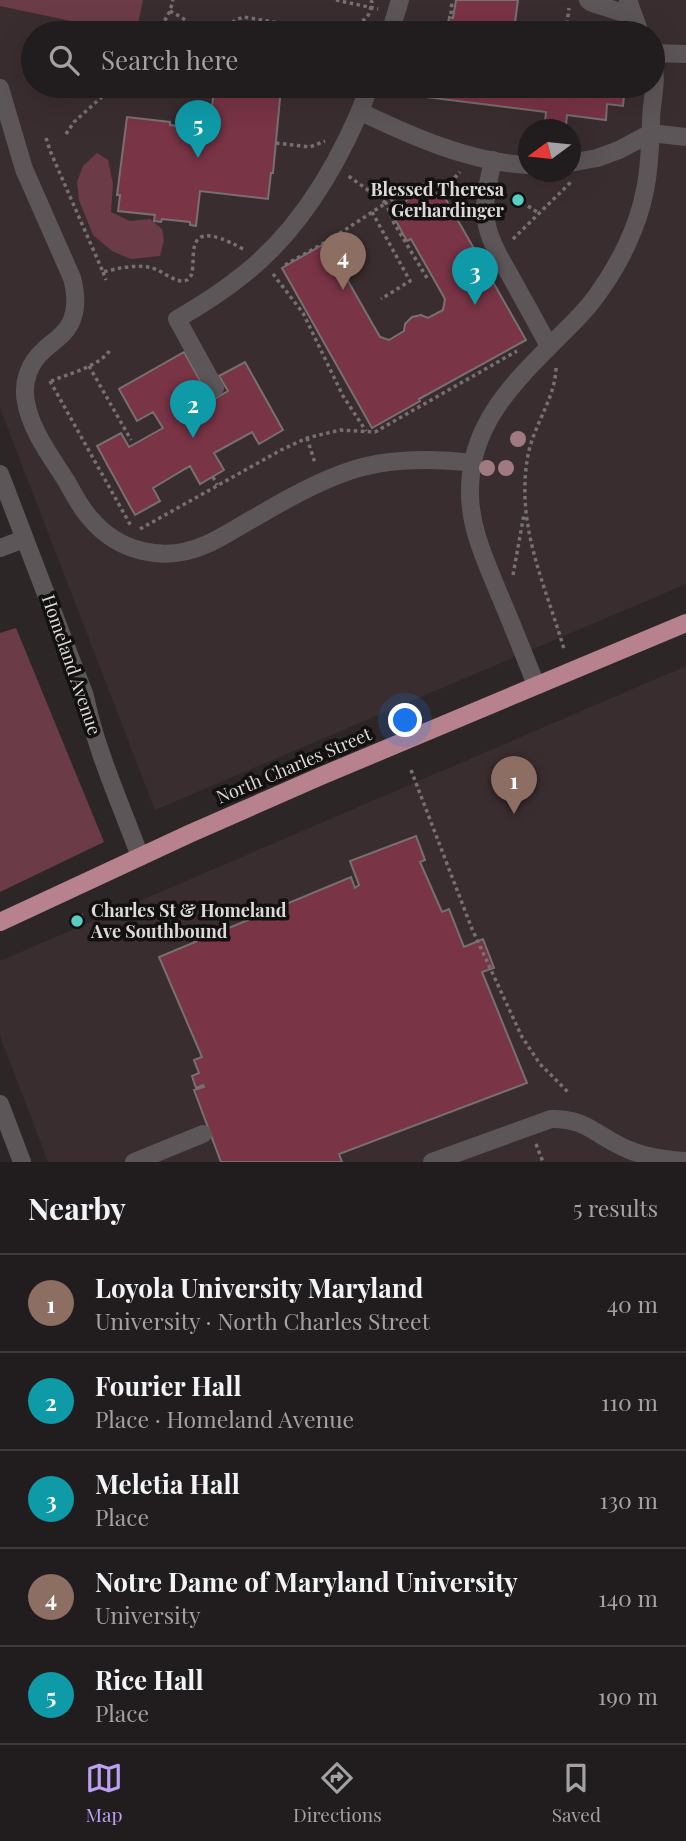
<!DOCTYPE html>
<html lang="en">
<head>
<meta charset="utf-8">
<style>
	body { margin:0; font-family:"Playfair Display",serif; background:#2d292a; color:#f1f3f6 }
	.compass { position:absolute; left:518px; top:119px; width:63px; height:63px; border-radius:50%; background:#211c1d; box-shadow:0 7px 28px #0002; rotate:255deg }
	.you { position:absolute; left:406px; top:721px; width:24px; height:24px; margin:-18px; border:5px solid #fff; border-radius:50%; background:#1a73e8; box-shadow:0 0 0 10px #1a73e833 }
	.badge { display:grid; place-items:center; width:46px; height:46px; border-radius:50%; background:#bca0f2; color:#fff; font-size:23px; font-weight:700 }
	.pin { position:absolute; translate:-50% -58px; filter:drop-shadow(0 2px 4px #0008) }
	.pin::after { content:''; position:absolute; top:37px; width:24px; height:21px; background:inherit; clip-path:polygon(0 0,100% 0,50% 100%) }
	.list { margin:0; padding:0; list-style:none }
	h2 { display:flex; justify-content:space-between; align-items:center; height:91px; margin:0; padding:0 28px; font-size:30px }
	h2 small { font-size:23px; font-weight:400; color:#a2a1a4 }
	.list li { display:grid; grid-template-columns:46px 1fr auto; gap:21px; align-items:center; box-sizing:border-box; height:98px; padding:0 28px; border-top:2px solid #3e3a3b }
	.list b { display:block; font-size:26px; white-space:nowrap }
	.list p { margin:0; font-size:23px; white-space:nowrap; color:#a2a1a4 }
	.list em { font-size:23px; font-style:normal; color:#a2a1a4 }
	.icon { flex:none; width:38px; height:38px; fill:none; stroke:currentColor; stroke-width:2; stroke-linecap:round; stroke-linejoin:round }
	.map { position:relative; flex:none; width:686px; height:1162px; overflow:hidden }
	.search { position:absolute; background:#211c1d; box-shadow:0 7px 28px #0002; left:21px; right:21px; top:21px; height:77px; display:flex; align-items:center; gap:18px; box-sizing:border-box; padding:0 24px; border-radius:38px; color:#a2a1a4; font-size:26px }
	.sheet { height:581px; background:#211c1d }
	nav { display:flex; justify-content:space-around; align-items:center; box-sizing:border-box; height:98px; border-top:2px solid #3e3a3b; background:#211c1d; font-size:19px; color:#a2a1a4 }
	nav a { display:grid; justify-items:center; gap:4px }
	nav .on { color:#bca0f2 }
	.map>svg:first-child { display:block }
</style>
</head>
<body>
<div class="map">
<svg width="686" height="1162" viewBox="0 0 686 1162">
	<rect width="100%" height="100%" fill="#2c2627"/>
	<path fill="#3a2d2f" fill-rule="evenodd" d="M0,0H686V584L155,810L0,408ZM33,33H653V86H33ZM528,130H570V172H528Z
		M686,666V1162H48L0,1036V961Z"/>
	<path fill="#6b3c47" d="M0,0H143L136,33H128L0,6Z
		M97,153L108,160L113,184L111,212L130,221L150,219L162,229L164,240L160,256L131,259L112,251L93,235L79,200L77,182L83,166Z
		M16,628L104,842L0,892V633Z"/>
	<path fill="#793446" stroke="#777071" stroke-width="2" d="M456,0H518L514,30H511L510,33H464L447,31L449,17L453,18Z
		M238,22L302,29V31L319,33H237Z
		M426,29H435L464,33H425Z
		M215,86H263L281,88L273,173H271L268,199L200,191L196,226L190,225V222L162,219L161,222L154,221L155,215L118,211L120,195H117L127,117L170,122V125L208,129L210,106H212Z
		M418,86H625L623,106L607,104L606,120L567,115L566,125L545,122L546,112L417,96Z
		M428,191L444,196L526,340L419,399L420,401L372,428L282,268L329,241L343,266L340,267L380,337L389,340L404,331L405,324L412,317L421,315L428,318L443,310L445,299L411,239L407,241L396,221L399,210L407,200L417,193Z
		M184,352L202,384L187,392L197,409L228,391L219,376L245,362L283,430L259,444L252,432L214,453L224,470L200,484L190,466L153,488L160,501L135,515L97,446L121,433L129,447L163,428L153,412L137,421L119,389Z
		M416,836L425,860L420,862L442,912L449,909L464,947L483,939L494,968L482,972L527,1083L339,1154L342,1162H221L194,1090L204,1087L203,1085L196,1088L192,1076L199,1073L194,1060L202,1057L159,957L351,877L355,888L359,885L350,861Z
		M82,915L84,922L73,926L70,920Z"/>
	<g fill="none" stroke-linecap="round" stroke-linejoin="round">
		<path stroke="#767071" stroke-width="3.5" stroke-dasharray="3.5 3.5" stroke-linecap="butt" d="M336,0L378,9
			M170,11L181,17L203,33
			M451,14L452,0
			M519,27L566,31
			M228,28L235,20L244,17C269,21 349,38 367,17C370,13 371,7 372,2L370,0
			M566,31L569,8
			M158,33L170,11L173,0
			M66,134L74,122L114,86
			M46,138L51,153L103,272C118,268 137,264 152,268C162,270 177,285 187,280C204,272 171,209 243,249
			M276,143L310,147L325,141
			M445,188L460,172
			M528,206L540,214
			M372,212L410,281L381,299
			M513,239L572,181
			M285,265L331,239L386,203L347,175
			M103,272L106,280
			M273,274L303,313L343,396L366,431
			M427,278L394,223L386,203C402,194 426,177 444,188C454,194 453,200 467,205
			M89,366L131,440
			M556,368C555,399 534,424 528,455C515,525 545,584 564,649
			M50,381L131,526
			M51,381C68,374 100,366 110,350
			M307,438L315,463
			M213,477L217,485
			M140,529L281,450L307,438L340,430L375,432L517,351
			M513,575L524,514
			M411,770L472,929L522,1037L540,1064L569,1093
			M536,1144L543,1162"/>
		<path stroke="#5d5658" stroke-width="18" d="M588,0L592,3L633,16
			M628,0L640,33
			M390,33L400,0
			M653,53L686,54
			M0,88L24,169L72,278C76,293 78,309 70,324C64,336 53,341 44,350C29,363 22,383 26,402C31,431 52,458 67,482C74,495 80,507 90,518C118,552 164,563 205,545C222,538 239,526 256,517C283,501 311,485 341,474C382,458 429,458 472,463
			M361,112C411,136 472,163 528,165
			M493,160C489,180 483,200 486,220C489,241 502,261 512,279C525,302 537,324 549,346
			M570,163L597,158L619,150L651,133L686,137
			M195,399L215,388L177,319C202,305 226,289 248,271C305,224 344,154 370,86
			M0,474L85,696C96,751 121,804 140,857
			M0,548L24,539
			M536,685C525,657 514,629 502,601C488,566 469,529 470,490C470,428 509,387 550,346C566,329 584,314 597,295C619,265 638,227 645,190C650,167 650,144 651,121C651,101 658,83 653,63
			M0,1104L22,1162
			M134,1162L203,1134
			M432,1162L551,1119C587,1118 597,1137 627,1149C645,1157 666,1160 686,1161"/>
		<path stroke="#b7828e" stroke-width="18" d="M0,922L189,834L321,776L686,623"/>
	</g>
	<g fill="#a07a81">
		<circle cx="518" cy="439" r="8"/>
		<circle cx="487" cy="468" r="8"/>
		<circle cx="506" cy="468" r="8"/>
	</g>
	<g fill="#57cec1" stroke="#131010" stroke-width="2.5">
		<circle cx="518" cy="200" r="7"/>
		<circle cx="77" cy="921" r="7"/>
	</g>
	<g text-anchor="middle" stroke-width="7" stroke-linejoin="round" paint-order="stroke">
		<g font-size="18" font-weight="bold" fill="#ddd9da" stroke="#131010" text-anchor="end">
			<text x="504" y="196">Blessed Theresa<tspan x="504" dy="21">Gerhardinger</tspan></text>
			<text x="91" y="917" text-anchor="start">Charles St &amp; Homeland<tspan x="91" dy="21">Ave Southbound</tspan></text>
		</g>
		<g font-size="18" fill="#ddd9da" stroke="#131010">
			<text transform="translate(71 665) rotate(71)" y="6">Homeland Avenue</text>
			<text transform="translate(294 766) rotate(-23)" y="6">North Charles Street</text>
		</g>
	</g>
</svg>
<svg class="compass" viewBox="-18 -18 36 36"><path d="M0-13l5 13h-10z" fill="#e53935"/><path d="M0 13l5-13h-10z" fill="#a2a1a4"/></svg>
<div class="you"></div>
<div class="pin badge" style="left:514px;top:814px;background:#8d6e63">1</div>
<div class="pin badge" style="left:193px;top:438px;background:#0f9aa8">2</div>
<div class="pin badge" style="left:475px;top:305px;background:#0f9aa8">3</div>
<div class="pin badge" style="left:343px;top:290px;background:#8d6e63">4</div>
<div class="pin badge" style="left:198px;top:158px;background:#0f9aa8">5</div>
<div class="search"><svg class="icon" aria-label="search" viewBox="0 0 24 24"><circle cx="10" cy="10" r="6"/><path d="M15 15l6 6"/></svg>Search here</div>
</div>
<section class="sheet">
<h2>Nearby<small>5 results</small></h2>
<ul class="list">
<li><span class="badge" style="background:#8d6e63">1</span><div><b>Loyola University Maryland</b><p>University · North Charles Street</p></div><em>40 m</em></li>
<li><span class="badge" style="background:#0f9aa8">2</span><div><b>Fourier Hall</b><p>Place · Homeland Avenue</p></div><em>110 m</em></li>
<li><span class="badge" style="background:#0f9aa8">3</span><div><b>Meletia Hall</b><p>Place</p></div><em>130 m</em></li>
<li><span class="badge" style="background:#8d6e63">4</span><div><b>Notre Dame of Maryland University</b><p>University</p></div><em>140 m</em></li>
<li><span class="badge" style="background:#0f9aa8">5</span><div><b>Rice Hall</b><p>Place</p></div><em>190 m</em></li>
</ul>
</section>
<nav>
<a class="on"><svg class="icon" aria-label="map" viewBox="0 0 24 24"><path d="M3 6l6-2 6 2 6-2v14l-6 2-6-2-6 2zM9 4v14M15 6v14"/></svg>Map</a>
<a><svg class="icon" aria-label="directions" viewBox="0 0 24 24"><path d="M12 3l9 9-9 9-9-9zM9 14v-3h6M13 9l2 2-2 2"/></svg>Directions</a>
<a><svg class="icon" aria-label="saved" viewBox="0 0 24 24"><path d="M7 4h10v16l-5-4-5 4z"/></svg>Saved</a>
</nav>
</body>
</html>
